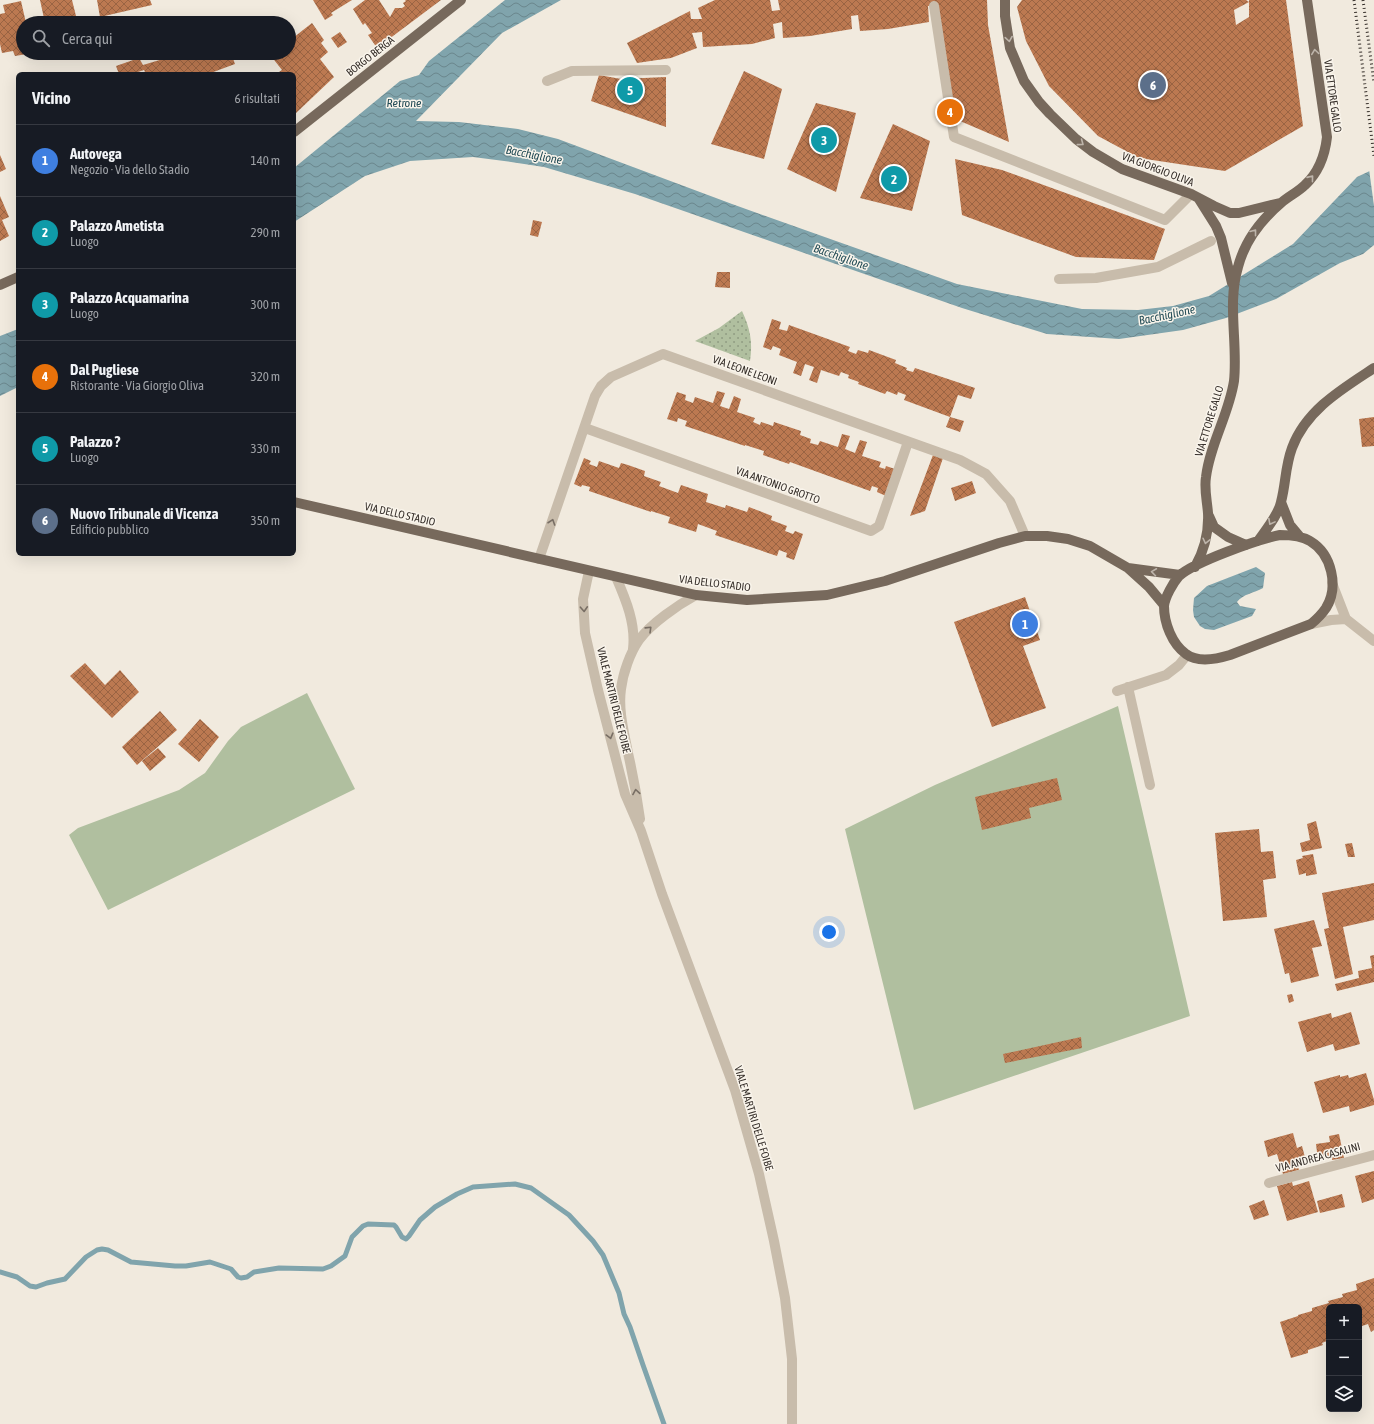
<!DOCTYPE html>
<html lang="it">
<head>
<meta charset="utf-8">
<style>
	body { margin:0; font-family:"Asap Condensed",sans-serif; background:#20242c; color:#f1f3f6 }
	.controls { position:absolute; right:12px; bottom:12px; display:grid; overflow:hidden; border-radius:6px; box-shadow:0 4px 16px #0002 }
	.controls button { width:36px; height:36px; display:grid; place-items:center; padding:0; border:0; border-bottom:1px solid #363941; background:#171b24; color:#f1f3f6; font:20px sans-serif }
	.you { position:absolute; left:829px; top:932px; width:14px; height:14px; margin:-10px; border:3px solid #fff; border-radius:50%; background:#1a73e8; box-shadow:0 0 0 6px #1a73e833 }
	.badge { display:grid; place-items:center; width:26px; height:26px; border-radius:50%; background:#0f766e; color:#fff; font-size:13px; font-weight:700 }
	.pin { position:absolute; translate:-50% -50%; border:2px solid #fff; box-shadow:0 1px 4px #0006 }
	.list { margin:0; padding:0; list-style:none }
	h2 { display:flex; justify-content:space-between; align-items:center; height:52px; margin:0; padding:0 16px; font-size:17px }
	h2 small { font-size:13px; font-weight:400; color:#9ea1a6 }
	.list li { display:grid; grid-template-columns:26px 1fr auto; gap:12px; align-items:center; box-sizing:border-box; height:72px; padding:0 16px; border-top:1px solid #363941 }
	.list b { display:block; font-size:15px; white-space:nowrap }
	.list p { margin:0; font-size:13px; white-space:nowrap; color:#9ea1a6 }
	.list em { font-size:13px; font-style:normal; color:#9ea1a6 }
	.icon { flex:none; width:22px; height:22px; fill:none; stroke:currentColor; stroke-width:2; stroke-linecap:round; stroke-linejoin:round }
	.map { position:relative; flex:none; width:1374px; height:1424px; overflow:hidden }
	.search { position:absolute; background:#171b24; box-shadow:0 4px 16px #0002; left:16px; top:16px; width:280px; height:44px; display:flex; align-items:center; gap:10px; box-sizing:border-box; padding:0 14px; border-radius:22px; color:#9ea1a6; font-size:15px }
	.panel { position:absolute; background:#171b24; box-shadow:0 4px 16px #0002; left:16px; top:72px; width:280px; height:484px; border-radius:6px }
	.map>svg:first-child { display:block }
</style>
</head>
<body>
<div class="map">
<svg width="1374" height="1424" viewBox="0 0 1374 1424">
	<defs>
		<pattern id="park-dots" width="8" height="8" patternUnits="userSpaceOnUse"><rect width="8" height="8" fill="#b0bf9f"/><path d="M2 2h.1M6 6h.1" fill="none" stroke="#909c82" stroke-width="1.8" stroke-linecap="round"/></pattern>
		<pattern id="water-waves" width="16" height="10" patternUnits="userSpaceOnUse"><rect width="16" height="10" fill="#80a4ac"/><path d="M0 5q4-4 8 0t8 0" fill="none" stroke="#6a868c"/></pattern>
		<pattern id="building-cross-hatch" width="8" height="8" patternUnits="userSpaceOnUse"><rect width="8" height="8" fill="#bc7951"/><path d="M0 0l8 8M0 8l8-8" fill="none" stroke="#9a6443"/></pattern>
	</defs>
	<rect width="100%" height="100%" fill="#f1eade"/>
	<path fill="#b0bf9f" d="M307,693L355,789L108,910L69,835L78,828L179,790L205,773L228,741L241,727Z
		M1118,706L1190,1016L914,1110L845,829L935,785Z"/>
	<path fill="url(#park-dots)" d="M742,311C750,328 753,342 750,361L695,341L719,328Z"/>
	<path fill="url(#water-waves)" d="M505,0H561L502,33L416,121L459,122L518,129L558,139L732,204L957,284L1082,309L1138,310L1173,306L1209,296L1293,244L1357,177L1374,169V245L1363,254L1340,263L1276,299L1226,318L1183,330L1119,339L1047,334L962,308L635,194L544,167L511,162L473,157L410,161L365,176L294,222V168L400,81L419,75L429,61Z
		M18,329V387L0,396V336Z
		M1256,567L1265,573L1263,588C1254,593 1243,594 1237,602L1240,606L1256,609L1252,616L1214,630L1205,629L1200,626L1194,617L1193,610L1194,598L1207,586Z"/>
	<path fill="#f1eade" d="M1374,167V206L1369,169Z"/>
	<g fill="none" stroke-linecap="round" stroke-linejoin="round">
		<path stroke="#80a4ac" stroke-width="5" d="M0,1272L17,1277L30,1286L36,1287L47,1283L65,1279L86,1257L97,1250L102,1249L108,1250L131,1262L175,1266H186L210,1262L231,1269L238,1277L241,1278L247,1277L254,1272L279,1268L323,1269L331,1266L345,1256L352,1237L363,1226L368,1224L394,1225L396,1227L402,1237L406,1239L409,1236L420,1220L435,1207L457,1194L473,1187L515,1184L531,1188L569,1215L593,1241L603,1255L619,1293L624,1314L630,1327L643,1365L664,1424"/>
	</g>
	<path fill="url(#building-cross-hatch)" d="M40,0H72L76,16L73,17L74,23H45Z
		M97,0H150L152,5L100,17Z
		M313,0H352L331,13L333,15L325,20Z
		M365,0H379L390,17L395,8H402L405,6L403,3L406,1L405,0H441L377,48L368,35L372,33L365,23L363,25L353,9Z
		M715,0H770L772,11L780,10L778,0H987L988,25L1009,142L953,118L938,5L928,6L929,22L888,29L860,31L858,15L851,16L852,29L810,36L783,38L782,22L773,24L775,38L752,44L703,47L702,32L692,33L697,48L671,58L637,63L627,43L690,11L691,19H702L698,8Z
		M1022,0H1246L1249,2L1234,10L1236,25L1249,17V0H1286L1303,126L1225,171L1139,158L1098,136L1049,86L1026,41L1017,7Z
		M21,1L26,23H23V53L27,54L15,56L13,51L2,53L0,44V14L5,13L3,5Z
		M312,23L324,40L321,43L328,52L320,59L334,77L295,114L294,74H281L279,72L282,70L271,56L274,54L273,53H289V41Z
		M340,32L347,42L338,48L331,38Z
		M170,53H231L235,64L208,74H146L144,70L132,74H119L116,66L139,58L143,65L163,59L161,56Z
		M744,71L782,89L764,159L711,144Z
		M599,75L621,79L666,77V127L591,101Z
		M816,103L856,113L836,192L787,169Z
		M893,124L930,141L912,211L860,198Z
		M0,155L6,169L0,172Z
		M955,159L1002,170L1165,229L1154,260L1076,257L962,215Z
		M0,196L9,217L2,220L9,236L0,241Z
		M533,220L542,222L538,237L530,235Z
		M717,272H730V288L715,287Z
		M772,319L781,322L779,329L787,331L789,325L850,347L848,351L856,354L858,350L868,353L869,350L896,360L895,363L907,368L906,370L913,372L915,368L975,388L971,399L958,395L950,417L904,400L906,395L898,392L897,395L887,391L885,394L858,384L859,382L848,378L849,375L841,372L839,376L821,370L817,383L809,380L814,367L805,364L801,376L793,373L797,362L779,355L781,349L773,346L771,350L763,347Z
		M717,391L725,393L720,406L729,409L734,396L741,399L737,412L755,418L753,422L760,425L761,422L773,426L774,422L801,431L800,435L811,439L810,443L818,445L820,441L838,447L842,434L850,436L845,449L855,453L860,440L867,442L862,456L881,462L879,467L885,469L886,466L895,469L886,496L877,492L878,488L872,486L870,491L790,462L789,464L763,455L764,451L745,445V446L685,426L687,421L678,418L677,422L667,419L677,392L686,395L685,400L693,403L695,397L713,403Z
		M950,417L964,421L960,432L946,427Z
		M1374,417V446L1362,447L1359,419Z
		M933,455L943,458L925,511L910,516Z
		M584,458L591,461L589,464L597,467L599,461L619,468L621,463L628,465L645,471L644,476L661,482L659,486L678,493L681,485L708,494L706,502L725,508L726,505L747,512L749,507L772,516L771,520L787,526L785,531L793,534L795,531L803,534L794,560L786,557L787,553L779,550L777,556L715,535L717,531L698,524L696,532L668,523L670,517L651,511V512L589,491L590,487L582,485L581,487L574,484Z
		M972,481L976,493L955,501L951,488Z
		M1025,597L1040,640L1023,646L1046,708L992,727L954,622Z
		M85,663L105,685L120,670L139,692L112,718L70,676Z
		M160,711L177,730L137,765L122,747Z
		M200,719L219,737L199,762L178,744Z
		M158,748L166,757L150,771L142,761Z
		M1057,778L1062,800L1029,808L1031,818L982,830L975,797Z
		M1316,821L1322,848L1302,852L1300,843L1310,840L1307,824Z
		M1259,829L1261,852L1273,851L1276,878L1263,880L1267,917L1223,921L1215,833Z
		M1352,843L1355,857H1348L1345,844Z
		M1313,854L1317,874L1306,876V873L1299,875L1296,860L1303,858L1302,856Z
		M1374,883V920L1343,927L1353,974L1335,979L1324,929L1329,928L1322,893Z
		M1314,920L1322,946L1312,948L1319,976L1291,983L1289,973L1285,974L1274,929Z
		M1374,955V982L1337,991L1335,984L1359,978L1358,971L1372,968L1370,956Z
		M1292,994L1294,1001L1289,1003L1287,995Z
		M1351,1012L1360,1044L1335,1051L1333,1044L1307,1052L1298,1022L1331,1013L1332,1018Z
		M1081,1037L1082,1048L1005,1063L1003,1054Z
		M1366,1073L1374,1100V1105L1350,1112L1349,1106L1323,1113L1314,1082L1340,1075V1077L1348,1075L1349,1078Z
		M1293,1133L1297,1148L1302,1146L1307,1165L1298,1167L1299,1170L1283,1174L1277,1154L1268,1157L1264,1141Z
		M1339,1134L1344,1158L1332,1160V1158L1318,1160L1316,1144L1330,1142L1329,1136Z
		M1374,1171V1199L1362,1203L1355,1176Z
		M1309,1181L1318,1212L1287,1221L1277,1186L1292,1182L1293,1186Z
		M1342,1194L1345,1207L1320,1213L1317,1201Z
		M1264,1200L1269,1215L1254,1220L1249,1206Z
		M1374,1278V1330L1371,1332L1368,1324L1359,1327V1307H1329V1340L1322,1343L1323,1345L1308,1350V1353L1291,1358L1280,1322L1298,1316V1315L1312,1311V1308L1329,1303L1328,1301L1343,1297L1342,1294L1357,1290L1356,1284Z"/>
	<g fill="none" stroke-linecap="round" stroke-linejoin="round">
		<path stroke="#c8bcab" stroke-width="10" d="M934,6L954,137L1165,220L1191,194
			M547,81L572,71L666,70
			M1059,279L1096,278L1158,267L1211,241
			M585,428L871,531L879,526L908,442
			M539,559L595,396L601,386L611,377L663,354L960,460L986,474L1010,501L1025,536
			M589,571L583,599L585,633L598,690L625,794L641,831L662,894L735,1090L759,1174L774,1241L785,1298L792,1359V1424
			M616,577C626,600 636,624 633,649
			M1332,583L1346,619L1374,641
			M1311,624L1331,620L1346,619
			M1128,687L1150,785
			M1117,691L1166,675L1179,665L1187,655
			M640,819C637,797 633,775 628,753C624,732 618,710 621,689C623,673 630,653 639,640C651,623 678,605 696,595
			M1269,1183L1374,1155"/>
		<path stroke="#77695c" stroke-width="10" d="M1005,0V16L1010,48L1024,81L1039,102L1050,114L1076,139L1093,152L1122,169L1191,194L1214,206L1230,213H1239L1280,203
			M294,132L461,0
			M1199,199L1216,226L1221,238L1232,283
			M0,285L18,277
			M294,502L696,595L747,600L827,595L885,581L999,543L1025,536H1047L1068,539L1090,546L1128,568L1149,587L1164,605
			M1281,502L1290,525L1300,537
			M1209,516L1214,527L1228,537L1246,545
			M1280,535C1290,535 1302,536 1310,541C1332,554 1339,587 1326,608C1322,614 1317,619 1311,624L1230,655C1217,659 1198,663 1186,654C1172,644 1164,623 1164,606C1165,597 1173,583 1179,576C1194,562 1259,539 1280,535Z
			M1258,541C1265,531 1279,514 1281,502C1286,483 1285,467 1292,448C1306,410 1342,389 1374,368
			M1195,567C1205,549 1209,533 1208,513C1207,500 1204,489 1206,477C1210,444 1229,414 1234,381C1238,343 1227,304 1238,267C1245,240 1261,220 1281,203C1289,196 1298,192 1305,185C1319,172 1325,155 1327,137L1307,0
			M1128,568L1180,575"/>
		<path stroke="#362f2a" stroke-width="3" stroke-dasharray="1 3" stroke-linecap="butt" d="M1354,0L1374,156
			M1363,0L1374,83"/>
	</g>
	<defs><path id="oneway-chevron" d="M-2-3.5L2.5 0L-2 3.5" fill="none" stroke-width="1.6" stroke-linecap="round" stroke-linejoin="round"/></defs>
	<g stroke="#beb5ab">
		<use href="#oneway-chevron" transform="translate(1009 39) rotate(81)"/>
		<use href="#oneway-chevron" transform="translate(1315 52) rotate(-98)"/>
		<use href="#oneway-chevron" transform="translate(1081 143) rotate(37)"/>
		<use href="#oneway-chevron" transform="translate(1311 178) rotate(-51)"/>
		<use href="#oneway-chevron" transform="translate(1254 232) rotate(-52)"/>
		<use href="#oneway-chevron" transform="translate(1271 522) rotate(118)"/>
		<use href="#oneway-chevron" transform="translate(1206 541) rotate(103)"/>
		<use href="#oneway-chevron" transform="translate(1154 572) rotate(-172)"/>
	</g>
	<g stroke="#786e64">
		<use href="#oneway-chevron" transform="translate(552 522) rotate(-71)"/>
		<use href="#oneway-chevron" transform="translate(584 609) rotate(87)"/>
		<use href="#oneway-chevron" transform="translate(649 629) rotate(-44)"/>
		<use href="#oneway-chevron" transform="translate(610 736) rotate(75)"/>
		<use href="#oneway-chevron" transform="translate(636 792) rotate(-99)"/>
	</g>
	<g text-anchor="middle" stroke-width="3" stroke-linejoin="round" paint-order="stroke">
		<g font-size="11" fill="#362f2a" stroke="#f9f4eb">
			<text transform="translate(370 56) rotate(-38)" y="4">BORGO BERGA</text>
			<text transform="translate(1333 96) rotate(82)" y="4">VIA ETTORE GALLO</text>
			<text transform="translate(1158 169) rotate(21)" y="4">VIA GIORGIO OLIVA</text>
			<text transform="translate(745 370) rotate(20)" y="4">VIA LEONE LEONI</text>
			<text transform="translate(1209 421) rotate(-73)" y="4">VIA ETTORE GALLO</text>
			<text transform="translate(778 485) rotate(20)" y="4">VIA ANTONIO GROTTO</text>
			<text transform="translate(400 514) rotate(13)" y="4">VIA DELLO STADIO</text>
			<text transform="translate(715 583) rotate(7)" y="4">VIA DELLO STADIO</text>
			<text transform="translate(614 700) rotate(76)" y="4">VIALE MARTIRI DELLE FOIBE</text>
			<text transform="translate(754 1118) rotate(73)" y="4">VIALE MARTIRI DELLE FOIBE</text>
			<text transform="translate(1318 1157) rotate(-15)" y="4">VIA ANDREA CASALINI</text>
		</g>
		<g font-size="12" font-style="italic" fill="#224b55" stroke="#f9f4eb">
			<text x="404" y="107">Retrone</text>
			<text transform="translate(534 155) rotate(11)" y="4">Bacchiglione</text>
			<text transform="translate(841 257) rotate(19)" y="4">Bacchiglione</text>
			<text transform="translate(1167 315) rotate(-12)" y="4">Bacchiglione</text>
		</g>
	</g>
</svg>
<div class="controls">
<button>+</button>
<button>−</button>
<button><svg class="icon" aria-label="layers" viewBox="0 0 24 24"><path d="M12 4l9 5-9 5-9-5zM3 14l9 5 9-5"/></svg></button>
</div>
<div class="you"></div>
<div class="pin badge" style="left:1025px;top:624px;background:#3f7fe0">1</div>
<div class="pin badge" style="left:894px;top:179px;background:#0f9aa8">2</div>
<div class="pin badge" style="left:824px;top:140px;background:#0f9aa8">3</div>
<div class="pin badge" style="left:950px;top:112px;background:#e8710a">4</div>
<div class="pin badge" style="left:630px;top:90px;background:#0f9aa8">5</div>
<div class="pin badge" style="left:1153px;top:85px;background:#5c6f8a">6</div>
<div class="search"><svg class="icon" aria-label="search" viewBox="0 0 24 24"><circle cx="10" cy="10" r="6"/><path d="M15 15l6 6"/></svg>Cerca qui</div>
<section class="panel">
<h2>Vicino<small>6 risultati</small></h2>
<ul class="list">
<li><span class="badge" style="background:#3f7fe0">1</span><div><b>Autovega</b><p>Negozio · Via dello Stadio</p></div><em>140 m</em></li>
<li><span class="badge" style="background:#0f9aa8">2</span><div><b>Palazzo Ametista</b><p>Luogo</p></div><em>290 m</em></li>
<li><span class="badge" style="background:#0f9aa8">3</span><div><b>Palazzo Acquamarina</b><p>Luogo</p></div><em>300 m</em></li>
<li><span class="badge" style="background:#e8710a">4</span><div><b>Dal Pugliese</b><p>Ristorante · Via Giorgio Oliva</p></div><em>320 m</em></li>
<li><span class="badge" style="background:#0f9aa8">5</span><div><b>Palazzo ?</b><p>Luogo</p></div><em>330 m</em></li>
<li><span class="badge" style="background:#5c6f8a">6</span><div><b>Nuovo Tribunale di Vicenza</b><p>Edificio pubblico</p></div><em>350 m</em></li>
</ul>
</section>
</div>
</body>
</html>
